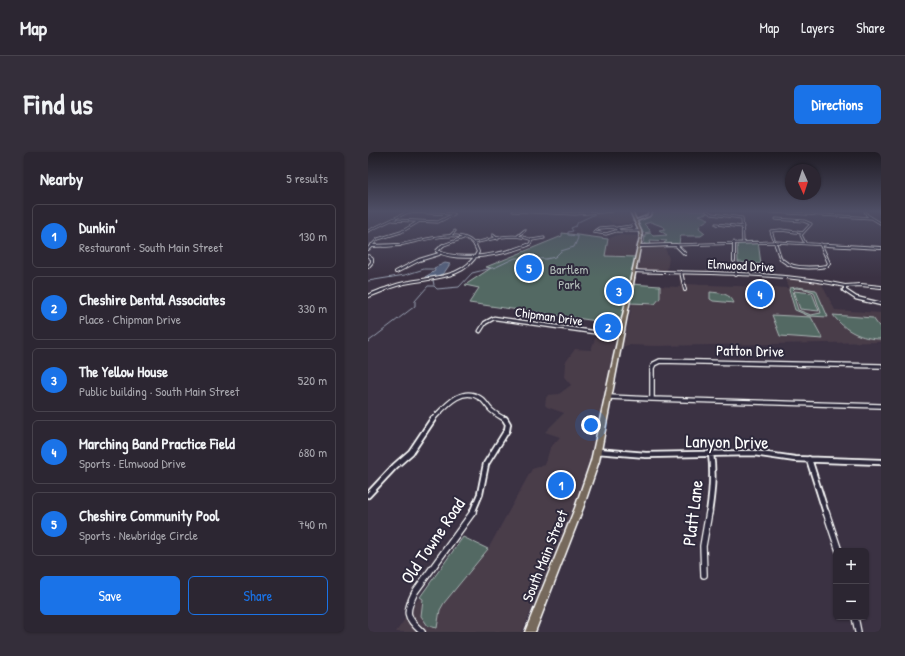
<!DOCTYPE html>
<html lang="en">
<head>
<meta charset="utf-8">
<style>
	body { margin:0; font-family:"Patrick Hand",sans-serif; background:#342e3a; color:#f1f3f6 }
	.controls { position:absolute; right:12px; bottom:12px; display:grid; overflow:hidden; border-radius:6px; box-shadow:0 1px 3px #0004 }
	.controls button { width:36px; height:36px; display:grid; place-items:center; padding:0; border:0; border-bottom:1px solid #48434d; background:#2c2632; color:#f1f3f6; font:20px sans-serif }
	.compass { position:absolute; left:417px; top:12px; width:36px; height:36px; border-radius:50%; background:#2c2632; box-shadow:0 1px 3px #0004; rotate:177deg }
	.you { position:absolute; left:223px; top:273px; width:14px; height:14px; margin:-10px; border:3px solid #fff; border-radius:50%; background:#1a73e8; box-shadow:0 0 0 6px #1a73e833 }
	.badge { display:grid; place-items:center; width:26px; height:26px; border-radius:50%; background:#1a73e8; color:#fff; font-size:13px; font-weight:700 }
	.pin { position:absolute; translate:-50% -50%; border:2px solid #fff; box-shadow:0 1px 4px #0006 }
	.list { margin:0; padding:0; list-style:none }
	h2 { display:flex; justify-content:space-between; align-items:center; height:52px; margin:0; padding:0 16px; font-size:17px }
	h2 small { font-size:13px; font-weight:400; color:#a6a5ac }
	.list li { display:grid; grid-template-columns:26px 1fr auto; gap:12px; align-items:center; box-sizing:border-box; height:64px; margin:0 8px 8px; padding:0 8px; border:1px solid #48434d; border-radius:6px }
	.list b { display:block; font-size:15px; white-space:nowrap }
	.list p { margin:0; font-size:13px; white-space:nowrap; color:#a6a5ac }
	.list em { font-size:13px; font-style:normal; color:#a6a5ac }
	.actions { display:flex; gap:8px; padding:12px 16px }
	.actions a { flex:1; padding:9px 0; border:1px solid #1a73e8; border-radius:6px; text-align:center; font-size:14px; color:#1a73e8 }
	.actions .main { background:#1a73e8; color:#fff }
	.map { position:relative; flex:none; width:513px; height:480px; overflow:hidden; border-radius:6px }
	header { display:flex; align-items:center; gap:24px; box-sizing:border-box; height:56px; padding:0 20px; background:#2c2632; border-bottom:1px solid #48434d }
	header strong { font-size:19px }
	nav { display:flex; gap:22px; margin-inline-start:auto; font-size:14px }
	.intro { display:flex; align-items:center; justify-content:space-between; box-sizing:border-box; height:96px; padding:0 24px }
	h1 { margin:0; font-size:28px }
	.button { padding:10px 18px; border-radius:6px; background:#1a73e8; color:#fff; font-size:14px; font-weight:700 }
	main { display:flex; gap:24px; padding:0 24px }
	aside { flex:1; background:#2c2632; border-radius:6px; box-shadow:0 1px 3px #0004 }
	.map>svg:first-child { display:block }
</style>
</head>
<body>
<header>
<strong>Map</strong>
<nav><a>Map</a><a>Layers</a><a>Share</a></nav>
</header>
<div class="intro"><h1>Find us</h1><a class="button">Directions</a></div>
<main>
<aside>
<h2>Nearby<small>5 results</small></h2>
<ul class="list">
<li><span class="badge">1</span><div><b>Dunkin'</b><p>Restaurant · South Main Street</p></div><em>130 m</em></li>
<li><span class="badge">2</span><div><b>Cheshire Dental Associates</b><p>Place · Chipman Drive</p></div><em>330 m</em></li>
<li><span class="badge">3</span><div><b>The Yellow House</b><p>Public building · South Main Street</p></div><em>520 m</em></li>
<li><span class="badge">4</span><div><b>Marching Band Practice Field</b><p>Sports · Elmwood Drive</p></div><em>680 m</em></li>
<li><span class="badge">5</span><div><b>Cheshire Community Pool</b><p>Sports · Newbridge Circle</p></div><em>740 m</em></li>
</ul>
<div class="actions"><a class="main">Save</a><a>Share</a></div>
</aside>
<div class="map">
<svg width="513" height="480" viewBox="0 0 513 480">
	<rect width="100%" height="100%" fill="#3b3243"/>
	<filter id="ink" filterUnits="userSpaceOnUse"><feTurbulence type="fractalNoise" baseFrequency=".025" numOctaves="2"/><feDisplacementMap in="SourceGraphic" scale="8" xChannelSelector="R" yChannelSelector="G"/><feConvolveMatrix kernelMatrix="1 2 1 2 8 2 1 2 1" color-interpolation-filters="sRGB"/></filter>
	<g filter="url(#ink)">
		<path fill="#493c4a" d="M243,59H283L277,65L265,68L266,70L252,72L244,71L240,67L225,65L230,60Z
			M249,83L271,84L267,105L237,104L240,87Z
			M274,94H296L301,106L299,119L269,118Z
			M311,121H316L317,132L420,136L418,126L452,129L467,158L513,161V190L287,194L260,193L246,198L232,268L220,317L205,358L154,480H28L52,445L55,447L69,476L72,458L76,451L120,397L164,317L177,313L182,296L192,285L177,280L196,261L179,255L177,253L178,246L180,243L191,242L203,233L196,225L197,211L207,197L223,198L231,175L229,169L232,164L252,167L259,176L268,133L312,135Z"/>
		<path fill="#536964" stroke="#a9b4b2" fill-rule="evenodd" d="M289,59H337L340,61L331,63L341,67L333,72L331,76L337,81L333,84H313L312,85L311,92L297,93L296,91L299,89L282,88L283,93L276,92L277,82L283,81L285,84L299,83L291,78L297,77L296,75L283,70L276,72L282,78V80L275,81L270,70L282,64Z
			M194,81L240,87L237,104L269,105L263,132L292,134V146L287,152L261,151L257,167L232,164L229,169L101,151L111,136L97,133L123,116L118,115L194,84Z
			M390,89L393,112L370,110L369,90Z
			M429,135L448,138L460,165L441,164L427,158L421,138L422,136ZM427,136L437,137L446,140L453,161L443,163L430,158L424,139Z
			M379,137L403,139L405,147L380,145Z
			M426,139L444,141L451,159L432,157Z
			M342,140C352,141 362,141 366,151L345,149L342,147Z
			M404,163L443,165L455,187L412,184Z
			M465,163L505,166L513,177V187C493,187 477,179 465,163Z
			M95,385L120,397L76,451L72,458L69,476L60,474L53,464L55,447L52,445Z"/>
		<path fill="#55627e" stroke="#99a1b2" d="M77,111L82,112L76,121L68,125H57L67,119L66,116Z"/>
		<g fill="none" stroke-linecap="round" stroke-linejoin="round">
			<path stroke="#99a1b2" stroke-width="1" d="M226,60L229,59
				M65,128L66,133
				M0,129L37,123L56,117H66
				M0,190L47,154V149L60,134H66L69,137L91,135L104,121L128,115L147,106L178,107L187,105L193,99L206,95L210,86L209,84L200,83V80L205,79L203,76L208,74L210,70L227,62L226,61"/>
			<path stroke="#55627e" stroke-width="1.5" d="M509,59L513,62"/>
			<defs>
				<path id="street-far5" d="M145,59L207,62L244,59
					M339,59L344,62L374,66L375,90
					M389,59L504,66
					M497,59L499,63L512,71
					M408,67L436,69L443,72L433,83L437,91
					M25,68L70,70L86,62L42,60
					M348,72L375,75
					M245,75L251,78L238,82L226,80L232,76Z
					M249,76L263,74
					M0,79L42,59
					M250,79H272
					M125,83L130,87
					M82,84L87,79
					M150,84L157,78
					M164,88L176,86
					M366,90V94
					M106,91C124,87 146,80 164,88L162,92L157,94
					M453,92L454,94
					M3,94L10,87L33,80L50,70
					M15,94C22,94 29,93 36,92C53,89 97,74 107,94
					M73,94L95,86
					M273,94L408,90L477,94
					M408,94L403,79L413,78L435,81"/>
				<path id="street-far4" d="M75,93L69,99C91,111 137,102 160,93
					M308,93L317,102
					M366,93V109
					M408,93C410,98 411,105 414,108C425,118 446,116 459,114L461,111L453,93
					M459,93L513,96
					M4,94L32,93
					M271,94L308,93
					M0,97L4,93
					M0,104L4,107V110L0,115
					M368,115V123
					M266,119C336,122 408,119 477,134
					M28,120L51,108L71,102
					M313,120L317,138
					M12,139C22,135 32,131 42,130C68,125 97,126 110,100L107,93
					M477,139V134L493,133L513,135"/>
				<path id="street-far3" d="M476,138L488,146L513,152
					M0,144L15,138
					M112,179L117,171L126,166L253,184"/>
				<path id="street-far2" d="M513,214L292,209L286,212L284,216V247L513,254
					M241,245L284,247
					M64,268C76,256 93,233 112,246C117,249 119,254 123,258C127,262 133,265 138,268"/>
				<path id="street-far1" d="M229,299L278,303L386,301L427,307L513,310
					M441,307L458,361
					M0,343L27,314L43,300L65,267
					M104,361L112,342L118,312L139,278L140,272L137,267
					M341,361C344,341 346,323 343,302"/>
				<path id="street" d="M458,360L471,399
					M336,423L335,394L341,360
					M487,465L490,480
					M54,480C37,465 37,460 47,440L105,360"/>
				<path id="secondary" d="M283,59H285L281,64L268,69H266L279,64Z"/>
				<path id="highway" d="M262,59H264L273,79L274,85L231,309L215,356L167,480H157L207,356L223,309L272,85L271,79Z"/>
			</defs>
			<use href="#street-far5" stroke="#fff" stroke-width="3"/>
			<use href="#street-far4" stroke="#fff" stroke-width="4"/>
			<use href="#street-far3" stroke="#fff" stroke-width="5"/>
			<use href="#street-far2" stroke="#fff" stroke-width="6"/>
			<use href="#street-far1" stroke="#fff" stroke-width="8"/>
			<use href="#street" stroke="#fff" stroke-width="8"/>
			<use href="#secondary" stroke="#fff" stroke-width="3"/>
			<use href="#highway" stroke="#fff" stroke-width="3"/>
			<use href="#street-far5" stroke="#2f2a3d" stroke-width="1.5"/>
			<use href="#street-far4" stroke="#2f2a3d" stroke-width="2"/>
			<use href="#street-far3" stroke="#2f2a3d" stroke-width="2.5"/>
			<use href="#street-far2" stroke="#2f2a3d" stroke-width="3.5"/>
			<use href="#street-far1" stroke="#2f2a3d" stroke-width="4.5"/>
			<use href="#street" stroke="#2f2a3d" stroke-width="5.5"/>
			<use href="#secondary" fill="#2f2a3d" fill-rule="evenodd"/>
			<use href="#highway" fill="#76695c" fill-rule="evenodd"/>
		</g>
	</g>
	<linearGradient id="sky" x2="0" y2="1"><stop stop-color="#201c25"/><stop offset="0.47" stop-color="#4f4f66"/><stop offset="1" stop-color="#4f4f66" stop-opacity="0"/></linearGradient>
	<rect width="513" height="126" fill="url(#sky)"/>
	<g text-anchor="middle" stroke-width="4" stroke-linejoin="round" paint-order="stroke">
		<g font-size="13" fill="#fff" stroke="#2f2a3d">
			<text transform="translate(373 113) rotate(3)" y="5">Elmwood Drive</text>
			<text transform="translate(181 164) rotate(8)" y="5">Chipman Drive</text>
		</g>
		<g font-size="13" fill="#b2bcb9" stroke="#2f2a3d">
			<text x="201" y="122">Bartlem<tspan x="201" dy="15">Park</tspan></text>
		</g>
		<g font-size="15" fill="#fff" stroke="#2f2a3d">
			<text transform="translate(382 199) rotate(1)" y="5">Patton Drive</text>
			<text transform="translate(177 404) rotate(-68)" y="5">South Main Street</text>
		</g>
		<g font-size="18" fill="#fff" stroke="#2f2a3d">
			<text transform="translate(359 290) rotate(1)" y="6">Lanyon Drive</text>
			<text transform="translate(325 361) rotate(-83)" y="6">Platt Lane</text>
			<text transform="translate(65 389) rotate(-56)" y="6">Old Towne Road</text>
		</g>
	</g>
</svg>
<div class="controls">
<button>+</button>
<button>−</button>
</div>
<svg class="compass" viewBox="-18 -18 36 36"><path d="M0-13l5 13h-10z" fill="#e53935"/><path d="M0 13l5-13h-10z" fill="#a6a5ac"/></svg>
<div class="you"></div>
<div class="pin badge" style="left:193px;top:333px">1</div>
<div class="pin badge" style="left:240px;top:175px">2</div>
<div class="pin badge" style="left:251px;top:139px">3</div>
<div class="pin badge" style="left:392px;top:142px">4</div>
<div class="pin badge" style="left:161px;top:116px">5</div>
</div>
</main>
</body>
</html>
